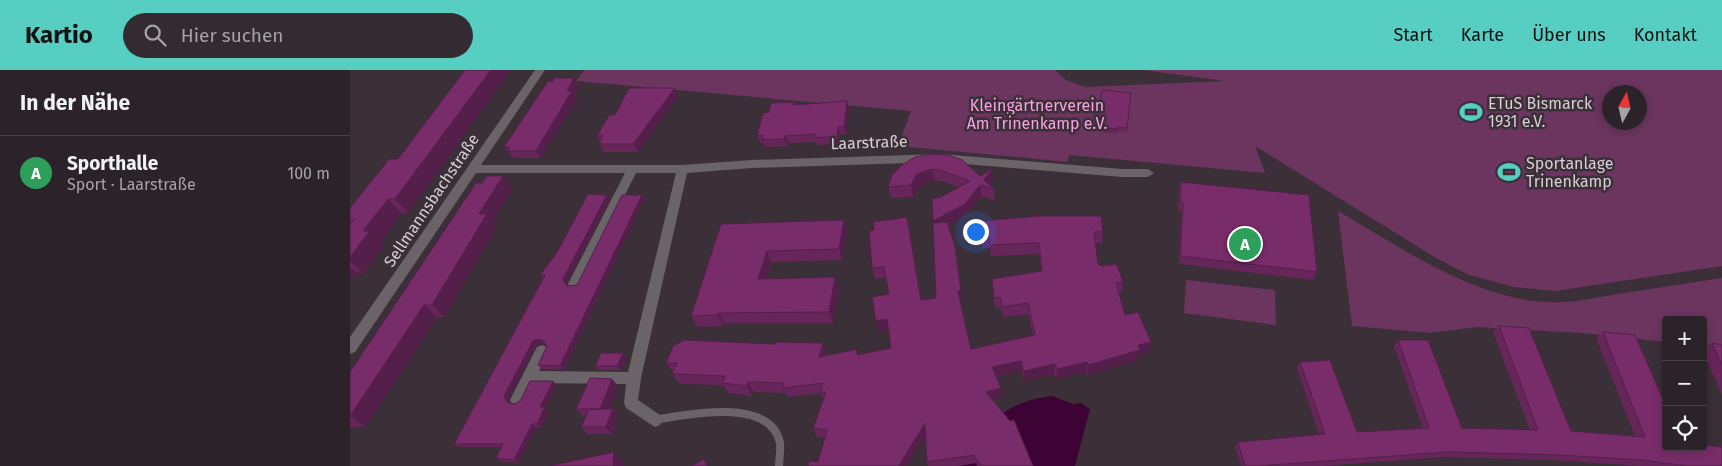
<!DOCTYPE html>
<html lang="de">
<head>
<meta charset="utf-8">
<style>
	body { margin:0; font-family:"Fira Sans",sans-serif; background:#342b32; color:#f1f3f6 }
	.controls { position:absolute; right:15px; bottom:15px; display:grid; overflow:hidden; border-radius:5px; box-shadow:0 2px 12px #0003 }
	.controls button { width:45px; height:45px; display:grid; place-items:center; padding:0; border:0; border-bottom:1px solid #484047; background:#2c232a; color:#f1f3f6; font:25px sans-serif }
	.compass { position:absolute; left:1252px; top:15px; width:45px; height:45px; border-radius:50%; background:#2c232a; box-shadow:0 2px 12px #0003; rotate:8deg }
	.you { position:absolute; left:625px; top:161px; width:18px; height:18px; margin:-12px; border:4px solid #fff; border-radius:50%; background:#1a73e8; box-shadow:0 0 0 8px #1a73e833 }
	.badge { display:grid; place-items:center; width:32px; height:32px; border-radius:50%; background:#57cec2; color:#fff; font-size:16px; font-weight:700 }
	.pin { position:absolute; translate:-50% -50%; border:2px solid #fff; box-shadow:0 1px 5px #0006 }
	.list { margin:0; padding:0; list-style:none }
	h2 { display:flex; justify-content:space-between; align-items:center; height:65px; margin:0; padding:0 20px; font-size:21px }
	h2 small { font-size:16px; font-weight:400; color:#a6a4a8 }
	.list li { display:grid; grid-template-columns:32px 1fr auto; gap:15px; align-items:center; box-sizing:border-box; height:75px; padding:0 20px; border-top:1px solid #484047 }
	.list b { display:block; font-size:19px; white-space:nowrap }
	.list p { margin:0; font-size:16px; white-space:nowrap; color:#a6a4a8 }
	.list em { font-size:16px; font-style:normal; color:#a6a4a8 }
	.icon { flex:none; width:28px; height:28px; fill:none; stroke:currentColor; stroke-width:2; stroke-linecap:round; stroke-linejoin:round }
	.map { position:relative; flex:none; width:1372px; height:396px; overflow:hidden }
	header { display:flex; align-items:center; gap:30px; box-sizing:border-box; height:70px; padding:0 25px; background:#57cec2; color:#111 }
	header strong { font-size:24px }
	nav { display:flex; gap:28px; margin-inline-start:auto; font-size:18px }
	.search { width:350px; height:45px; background:#342b32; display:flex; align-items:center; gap:12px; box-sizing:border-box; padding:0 18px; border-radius:28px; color:#a6a4a8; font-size:19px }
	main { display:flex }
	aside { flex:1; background:#2c232a }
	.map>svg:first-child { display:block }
</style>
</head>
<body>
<header>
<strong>Kartio</strong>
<div class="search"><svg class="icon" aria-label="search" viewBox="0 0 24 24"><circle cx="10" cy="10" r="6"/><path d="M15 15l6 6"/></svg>Hier suchen</div>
<nav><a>Start</a><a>Karte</a><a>Über uns</a><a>Kontakt</a></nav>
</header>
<main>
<aside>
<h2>In der Nähe<small></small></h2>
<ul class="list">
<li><span class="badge" style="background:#2e9e5b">A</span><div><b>Sporthalle</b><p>Sport · Laarstraße</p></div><em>100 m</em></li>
</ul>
</aside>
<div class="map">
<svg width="1372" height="396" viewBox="0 0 1372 396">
	<rect width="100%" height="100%" fill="#3b2f38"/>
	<path fill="#6b355f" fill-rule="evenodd" d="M234,0H705L716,10L735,17L875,11L793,0H1372V196L1205,221L1164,217L1119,205L1086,188L905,76L915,103L719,85L718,92L548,76L561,41L226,11ZM1260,22H1290V52H1260Z
		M988,141C1053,179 1136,237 1214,232C1232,231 1249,227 1267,224C1302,219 1337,213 1372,208V281L1353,278V250H1316V272L1232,263L1128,257L1080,263L1002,256Z
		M836,210L925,220L926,255L834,243Z"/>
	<path fill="#3d0334" d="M702,326L723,334L731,333L740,339L725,396H604C633,359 651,332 702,326Z"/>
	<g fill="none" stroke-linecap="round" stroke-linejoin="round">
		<path stroke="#6a6468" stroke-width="8" d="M305,350C337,344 421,327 430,373C431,380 429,389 429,396"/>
		<path fill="#6a6468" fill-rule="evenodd" d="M185,0H195L131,95H332L402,90L591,84L772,99H798L804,103L798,107H772L591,92L402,98L337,103L291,308L288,330L310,345L312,350L310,355L305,357L276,338L274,333L276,314L183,313L172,334L167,336L162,334L160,330L187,277L192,275L197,277L199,281L189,301L278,302L326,103H286L228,218H220L218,214L275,103H126L5,282L0,284V267Z"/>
	</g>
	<path fill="#67265a" d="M224,8L229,16L224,24L227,29L191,88H163L154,77L203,11Z
		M752,20L781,23L777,62L768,61L767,64L751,62L752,60L746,59Z
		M328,26L288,82H254L249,74L251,71L247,66L265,45Z
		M446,35L499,39L496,64H490L489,74L467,75L466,72L438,73L437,76L415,77L413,73H410L407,66L419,42Z
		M565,87L630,106L643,111L640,115L644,119L645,131L631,126L616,145L598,155L612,231H610L621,279L683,266L678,244L653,247L651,238H645L642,209L691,201L689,184L641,186L640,178H632L631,167L753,162L752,173H746L748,194L773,212L771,223H769L775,245L801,272L799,282L789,284L788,290L737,305L736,302L706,309L704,304L674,311L672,301L646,306L651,318V327L642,330L683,396H627L626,393L609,396H578L577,392L575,365L557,396H458L468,392L475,368L467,367L463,358L473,330L471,323L438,327L436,323L404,322L402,326L378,323L373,315L330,314L322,304L323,302L316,293L477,283L476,285H509L541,278L538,259L529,261L539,224L536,207L525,209L522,198L519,161L571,229L586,228L582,129L591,127L609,117L592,111L584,110L569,116L563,127L541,128L538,117Z
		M48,89L58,143H51L31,172L34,175L14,203H7L0,212V138Z
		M831,112L967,202L963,210L829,194L831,141L828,140L829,120Z
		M163,119L143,151L147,156L94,247H87L15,357H0V302Z
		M260,129L216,213L218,216L227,215L294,129L214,299H192L188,295L197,276L196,275L193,273L186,275L158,329L160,333L164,334L206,315L195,338L199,341L191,358H186L168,393L150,391L146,388L151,377H109L104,374L193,208L190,205Z
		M371,154L497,161L492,190L421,192L417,209L489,218L483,253H375L374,256L348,257L341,246Z
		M1149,256L1221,361L1285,366L1246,268L1253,262L1316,377L1372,396H1290L1203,390L1094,387L973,396H891L885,377L888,372L969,364L947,298L950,292L1007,362L1073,358L1044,276L1048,270L1112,358L1180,360L1143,262Z
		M1362,273L1372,275V325L1353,282V280Z
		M273,283L276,287L271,300H248L245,296Z
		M262,309L268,316L259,339H263L269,346L262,364H238L231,357L236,346H233L226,339Z"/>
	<path fill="#541f4a" d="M141,0H161L58,143L45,129Z
		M224,8L229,16L224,24L227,29L191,88L186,81L217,21Z
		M325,18L328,26L288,82L283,74Z
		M497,31L499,39L496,64L494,57Z
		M488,57L490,64L489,74L487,66Z
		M435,66L438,73L437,76L434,69Z
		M582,99L584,110L569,116L563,127L561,115L567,104Z
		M642,99L643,111L638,117L634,110Z
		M153,106L163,119L143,151L147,156L94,247L82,235L129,144Z
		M630,115L631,126L616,145L585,163L583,151Z
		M257,125L260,129L216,213L220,220L213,209Z
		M292,125L294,129L214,299L210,296Z
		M38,129L51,143L31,172L34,175L14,203L0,191V187L13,161Z
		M494,150L497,161L492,190L489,179Z
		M417,181L421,192L413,220L408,209Z
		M0,197L7,203L0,212Z
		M485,207L489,218L483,253L479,242Z
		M608,221H611L612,231L609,232Z
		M74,235L87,247L15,357L0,346Z
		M369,243L375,253L374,256L368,245Z
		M537,249L540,259L529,261L526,251Z
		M189,269L193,273L186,275L158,329L161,336L157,332L154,326L183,271Z
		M801,272L799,282L789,284L788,290L737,305L738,295L788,275Z
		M473,273L477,283L473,297L469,287Z
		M273,283L276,287L271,300L267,296Z
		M671,291L672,301L643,306L642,297Z
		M737,292L736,302L706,309L707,299Z
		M705,294L704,304L674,311V301Z
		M262,309L268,316L257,346L250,339Z
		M203,311L206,315L195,338L199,341L191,358L187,354L190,337Z
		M398,312L404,322L402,326L397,316Z
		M651,318V327L637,332L636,322Z
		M263,339L269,346L262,364L256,357Z
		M575,353L577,363L557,396H549Z
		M182,354L186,358L168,393L164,390Z
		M264,382L273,391V396H263Z"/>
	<path fill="#782c69" stroke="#541f4a" d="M115,0H141L45,129H38L13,161H20L0,187V155L4,150H0V138L39,89H48Z
		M204,8H224L217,21H222L186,81H157L160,77H154L198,11H203Z
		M279,18H325L283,74H249L253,65L247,66L259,45H265Z
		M752,20L781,23L777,58L768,57V59L752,58V56L747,55Z
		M497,31L494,57H488L487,66L465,68V64L435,66L434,69L412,70L413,65L407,66L413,43L419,42L421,33L445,32L443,35Z
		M582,84L598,85L612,90L630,106L642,99L634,110L644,119L630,115L615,134L583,151L582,129L591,127L620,111L590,100L582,99L567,104L561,115L538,117L542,105L552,95L565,87Z
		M137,106H153L129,144H137L82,235H74L0,346V302L126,113H132Z
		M831,112L959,125L967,202L830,186L833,133L830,132Z
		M238,124L257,125L213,209L217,216L227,215L272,125H292L210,296L188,295L197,276L194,271L189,269L183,271L154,326L157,332L164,334L170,331L180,311H203L190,337H195L187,354H182L164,390L146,388L153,374H104L195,205H190L206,184Z
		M688,146H751L753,162H744L748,194L752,196L767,194L773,212L766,213L775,245L788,242L801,272L788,275L790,280L738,295L737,292L707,299L705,294L674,301L671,291L642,297L651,318L636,322L660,351L664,350L683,396H631L624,385L577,392L575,353L549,396H458L459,391L468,392L477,360L463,358L476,322H470L473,313L433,318L434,313L398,312L397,316L372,313L375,306L322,304L327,293H316L323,276L334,270L425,274L426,272L473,273L469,287L507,279V285L541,278L537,249L526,251L522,227L539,224L534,197L522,198L519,161L524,160L523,152L557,147L571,230L586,228L583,153L597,152L605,176L611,221H608L621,279L685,265L678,233L652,237L650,227L644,228L642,209L692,201L689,173L640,175V167H631V151Z
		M494,150L489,179L417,181L408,209L485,207L479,242L369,243L368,245L341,246L371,154Z
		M1149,256L1179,258L1221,361L1295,367L1253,262L1285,265L1316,336V377H1353V375L1372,377V396H1337L1292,390L1209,385L1099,382L907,396H895L888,372L975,364L950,292L980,290L1007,362L1079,358L1048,270H1078L1112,358L1188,360Z
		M1362,273L1372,275V295Z
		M251,283H273L267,296H245Z
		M240,308L262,309L250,339H226Z
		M239,339H263L256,357H231Z
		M264,382L263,396H199Z
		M354,389L357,396H342Z"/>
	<defs>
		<symbol id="stadium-bare" viewBox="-9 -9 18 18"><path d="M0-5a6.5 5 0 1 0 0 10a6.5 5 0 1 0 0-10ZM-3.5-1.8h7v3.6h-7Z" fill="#57cec2" stroke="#3b2f38" stroke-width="2.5" paint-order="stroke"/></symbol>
	</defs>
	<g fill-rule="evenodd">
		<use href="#stadium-bare" x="1105" y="26" width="32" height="32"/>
		<use href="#stadium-bare" x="1143" y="86" width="32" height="32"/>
	</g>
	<g text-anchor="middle" stroke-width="5" stroke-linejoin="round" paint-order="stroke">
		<g font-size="16" fill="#d7cfd5" stroke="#3b2f38" text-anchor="start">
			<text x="1138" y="39">ETuS Bismarck<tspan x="1138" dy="18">1931 e.V.</tspan></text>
			<text x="1176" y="99">Sportanlage<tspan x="1176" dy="18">Trinenkamp</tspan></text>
		</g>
		<g font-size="16" fill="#f7a2e2" stroke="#3b2f38">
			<text x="687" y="41">Kleingärtnerverein<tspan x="687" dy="18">Am Trinenkamp e.V.</tspan></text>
		</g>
		<g font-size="16" fill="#d7cfd5" stroke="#3b2f38">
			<text transform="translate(519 72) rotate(-2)" y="6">Laarstraße</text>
			<text transform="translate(81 130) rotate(-56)" y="6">Sellmannsbachstraße</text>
		</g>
	</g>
</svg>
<div class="controls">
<button>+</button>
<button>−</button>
<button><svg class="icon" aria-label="locate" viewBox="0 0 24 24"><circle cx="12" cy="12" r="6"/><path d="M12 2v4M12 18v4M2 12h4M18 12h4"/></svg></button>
</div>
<svg class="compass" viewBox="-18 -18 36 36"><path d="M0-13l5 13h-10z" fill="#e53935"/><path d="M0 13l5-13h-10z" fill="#a6a4a8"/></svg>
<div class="you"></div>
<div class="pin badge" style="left:895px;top:174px;background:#2e9e5b">A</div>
</div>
</main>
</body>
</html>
